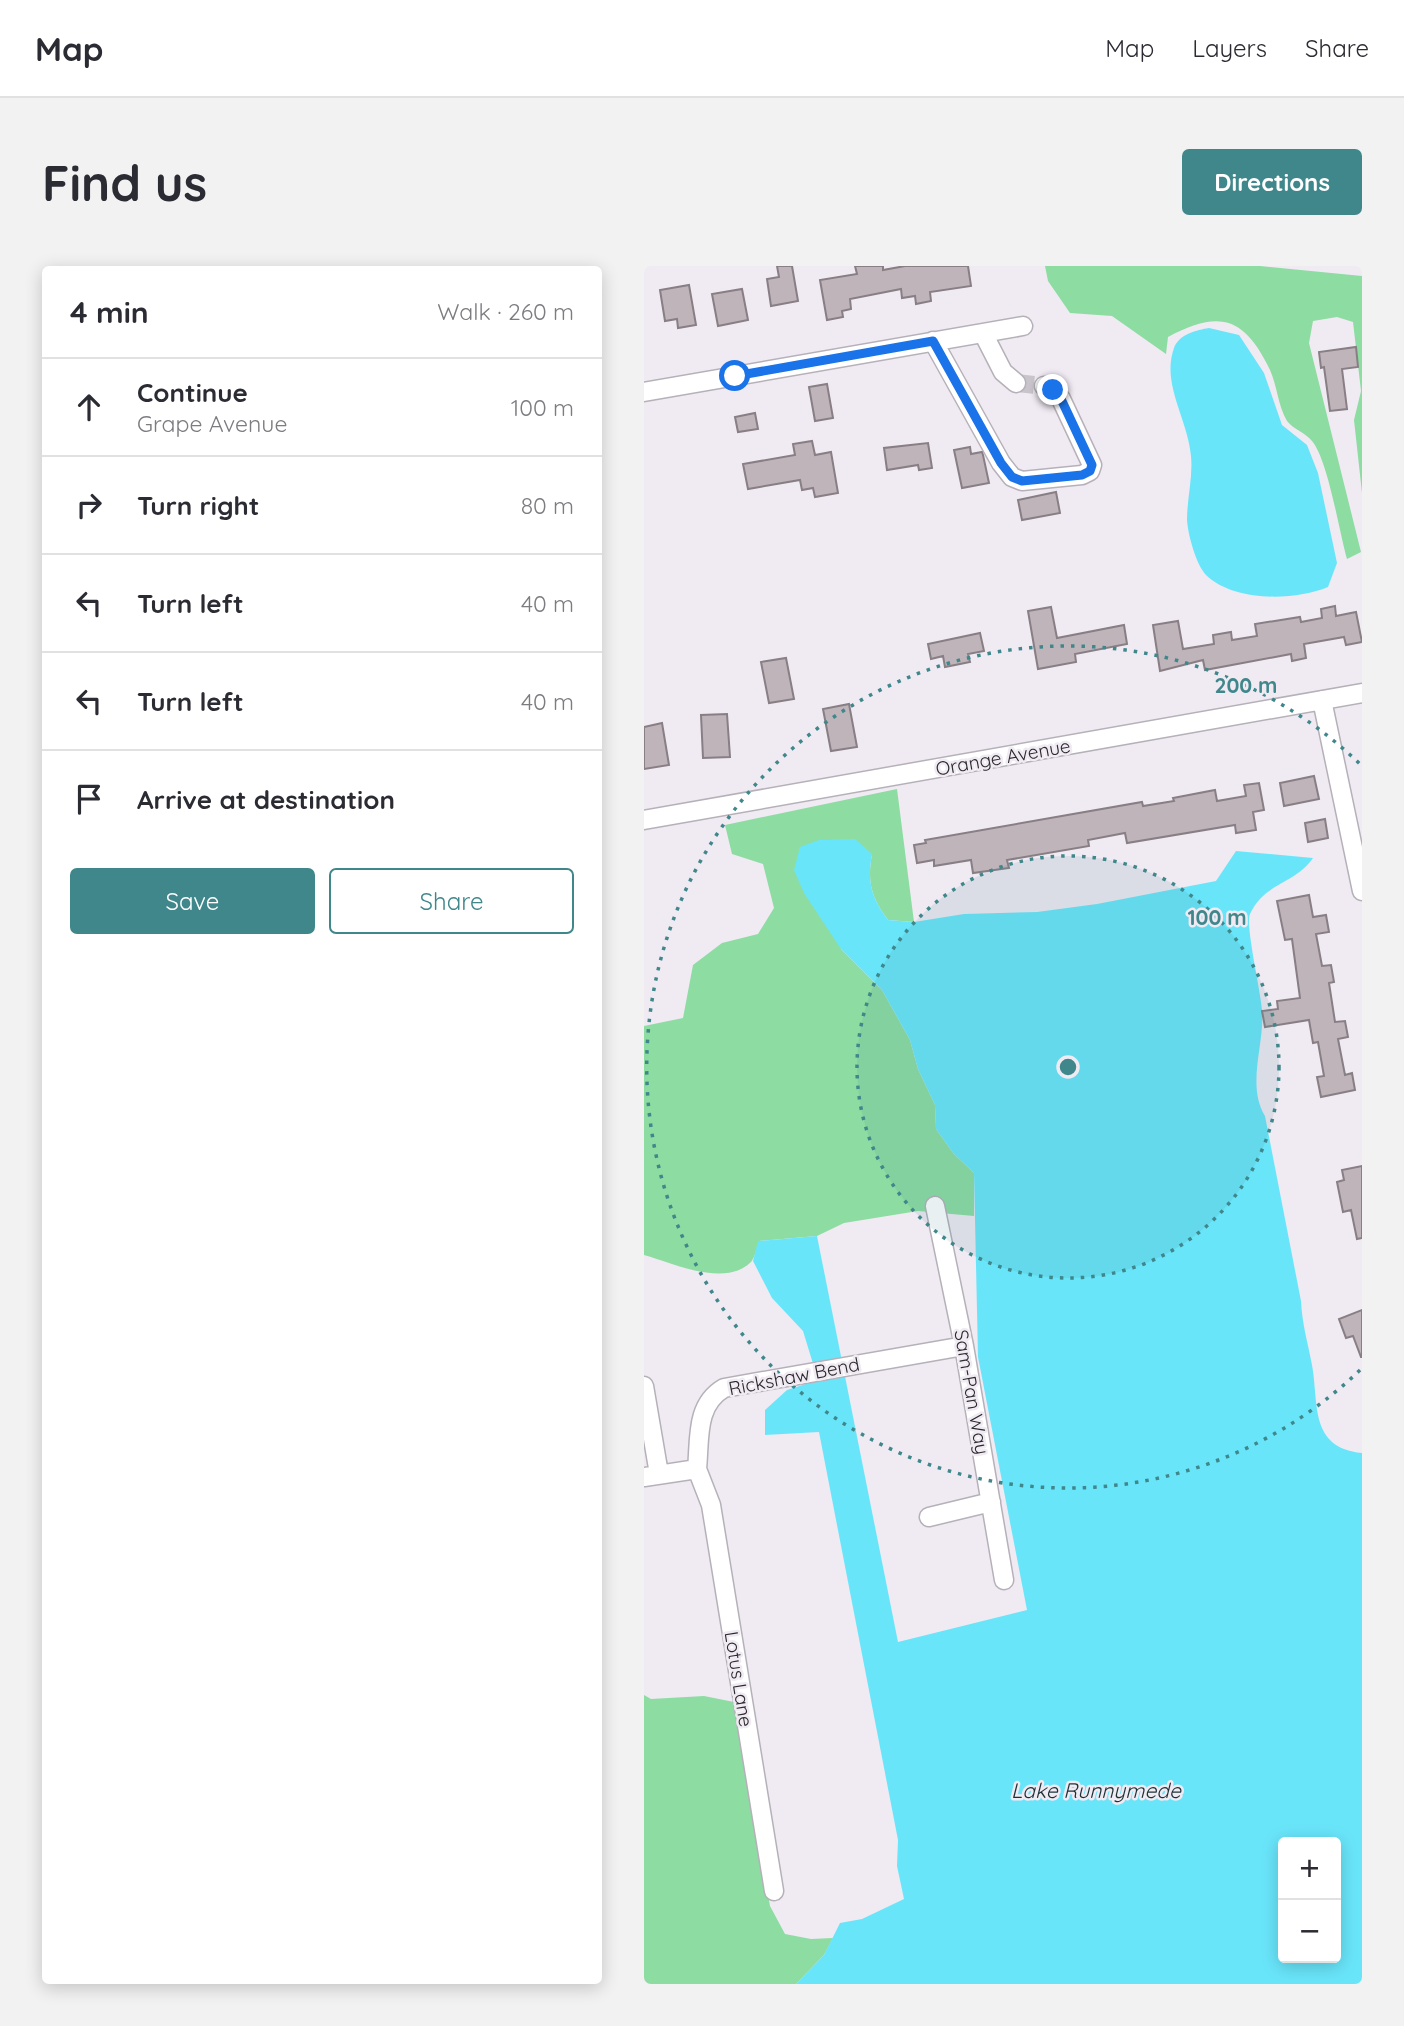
<!DOCTYPE html>
<html lang="en">
<head>
<meta charset="utf-8">
<style>
	body { margin:0; font-family:Quicksand,sans-serif; background:#f2f2f3; color:#2b2b33 }
	.controls { position:absolute; right:21px; bottom:21px; display:grid; overflow:hidden; border-radius:7px; box-shadow:0 4px 18px #0003 }
	.controls button { width:63px; height:63px; display:grid; place-items:center; padding:0; border:0; border-bottom:2px solid #e1e1e2; background:#fff; color:#2b2b33; font:35px sans-serif }
	.stop { position:absolute; width:21px; height:21px; margin:-16px; border:5px solid #1a73e8; border-radius:50%; background:#fff }
	.stop.end { background:#1a73e8; border-color:#fff; box-shadow:0 2px 7px #0008 }
	.list { margin:0; padding:0; list-style:none }
	h2 { display:flex; justify-content:space-between; align-items:center; height:91px; margin:0; padding:0 28px; font-size:30px }
	h2 small { font-size:23px; font-weight:400; color:#7c7c81 }
	.list li { display:grid; grid-template-columns:46px 1fr auto; gap:21px; align-items:center; box-sizing:border-box; height:98px; padding:0 28px; border-top:2px solid #e1e1e2 }
	.list b { display:block; font-size:26px; white-space:nowrap }
	.list p { margin:0; font-size:23px; white-space:nowrap; color:#7c7c81 }
	.list em { font-size:23px; font-style:normal; color:#7c7c81 }
	.actions { display:flex; gap:14px; padding:21px 28px }
	.actions a { flex:1; padding:16px 0; border:2px solid #3f878b; border-radius:7px; text-align:center; font-size:24px; color:#3f878b }
	.actions .main { background:#3f878b; color:#fff }
	.icon { flex:none; width:38px; height:38px; fill:none; stroke:currentColor; stroke-width:2; stroke-linecap:round; stroke-linejoin:round }
	.map { position:relative; flex:none; width:718px; height:1718px; overflow:hidden; border-radius:7px }
	header { display:flex; align-items:center; gap:42px; box-sizing:border-box; height:98px; padding:0 35px; background:#fff; border-bottom:2px solid #e1e1e2 }
	header strong { font-size:33px }
	nav { display:flex; gap:38px; margin-inline-start:auto; font-size:24px }
	.intro { display:flex; align-items:center; justify-content:space-between; box-sizing:border-box; height:168px; padding:0 42px }
	h1 { margin:0; font-size:49px }
	.button { padding:18px 32px; border-radius:7px; background:#3f878b; color:#fff; font-size:24px; font-weight:700 }
	main { display:flex; gap:42px; padding:0 42px }
	aside { flex:1; background:#fff; border-radius:7px; box-shadow:0 4px 18px #0003 }
	.map>svg:first-child { display:block }
</style>
</head>
<body>
<header>
<strong>Map</strong>
<nav><a>Map</a><a>Layers</a><a>Share</a></nav>
</header>
<div class="intro"><h1>Find us</h1><a class="button">Directions</a></div>
<main>
<aside>
<h2>4 min<small>Walk · 260 m</small></h2>
<ul class="list">
<li><svg class="icon" aria-label="ahead" viewBox="0 0 24 24"><path d="M12 20V5M6 11l6-6 6 6"/></svg><div><b>Continue</b><p>Grape Avenue</p></div><em>100 m</em></li>
<li><svg class="icon" aria-label="right" viewBox="0 0 24 24"><path d="M7 20v-9h11M14 6l5 5-5 5"/></svg><div><b>Turn right</b></div><em>80 m</em></li>
<li><svg class="icon" aria-label="left" viewBox="0 0 24 24"><path d="M17 20v-9H6M10 6l-5 5 5 5"/></svg><div><b>Turn left</b></div><em>40 m</em></li>
<li><svg class="icon" aria-label="left" viewBox="0 0 24 24"><path d="M17 20v-9H6M10 6l-5 5 5 5"/></svg><div><b>Turn left</b></div><em>40 m</em></li>
<li><svg class="icon" aria-label="arrive" viewBox="0 0 24 24"><path d="M6 21V4h12l-3 4 3 4H6"/></svg><div><b>Arrive at destination</b></div></li>
</ul>
<div class="actions"><a class="main">Save</a><a>Share</a></div>
</aside>
<div class="map">
<svg width="718" height="1718" viewBox="0 0 718 1718">
	<rect width="100%" height="100%" fill="#f0eaf3"/>
	<path fill="#8ddca2" d="M401,0H616L718,10V227L710,154L717,125L709,56L693,51L669,55L665,77L717,286L703,293C695,265 684,194 668,175C662,167 649,163 643,155C634,140 633,119 626,104C600,50 575,44 524,71L522,88L468,50L426,47L404,15Z
		M253,523L270,656L244,654C227,631 223,616 228,588L197,683L238,724L266,774L274,803L291,839L292,863L310,888L330,907V950L274,945L200,957L173,970L115,975C113,982 111,991 107,996C81,1022 29,997 0,989V760L39,752L49,699L78,677L114,668L130,642L119,598L88,588L81,559Z
		M0,1429L7,1433L60,1430L90,1436L126,1640L141,1668L167,1673L189,1672L180,1689L152,1718H0Z"/>
	<path fill="#69e5fa" fill-rule="evenodd" d="M565,62L595,69L620,107L638,159L663,179L674,207L693,297L684,321C650,335 590,336 562,309C552,298 544,269 543,254C543,232 549,212 547,190C544,153 517,118 530,82C535,68 553,64 565,62Z
		M211,573L228,588C223,616 227,631 244,654L270,656L320,648L393,646L453,638L572,615L592,585L669,592C650,619 621,616 606,648C601,659 617,726 618,744C621,778 602,819 621,850L657,1035C658,1058 664,1077 668,1099C675,1137 665,1182 718,1187V1718H152L180,1689L196,1657L218,1653L260,1633L253,1600L254,1574L175,1166L121,1169V1144L143,1124L174,1114L159,1065L128,1032L109,995L114,975L173,970L254,1376L383,1344L334,1091L330,907L310,888L292,863L291,839L274,803L266,774L238,724L197,683L160,627L150,604L156,581L175,574ZM639,1576H692V1692H639Z"/>
	<path fill="#beb4ba" stroke="#887f84" stroke-width="2" d="M133,0H148L154,35L127,40L123,13L135,11Z
		M211,0H239V4L261,0H324L327,20L286,26L287,35L272,38L271,30L258,32L257,23L206,33L207,43L198,45L199,51L183,54L176,14L213,8Z
		M45,19L52,59L34,62L33,53L21,55L16,24Z
		M98,23L104,54L74,60L68,28Z
		M712,81L714,101L698,103L703,143L686,145L680,101L677,102L675,86Z
		M183,118L189,152L171,155L165,121Z
		M111,147L114,163L94,166L91,151Z
		M168,175L171,189L187,186L194,227L171,231L169,222L158,224L156,214L104,223L99,198L151,189L149,178Z
		M284,177L288,202L275,204L274,199L243,204L240,182Z
		M326,181L327,188L338,186L339,189L345,217L318,222L310,184Z
		M412,226L416,247L378,254L374,234Z
		M691,340L692,350L712,346L718,376L702,379L700,371L660,378L662,392L648,395L647,388L561,404L559,394L516,405L509,359L534,355L539,383L570,378L569,369L587,366L588,374L613,370L611,358L656,351L657,356L678,352L677,343Z
		M407,341L413,372L480,359L483,378L431,388L432,396L394,403L384,345Z
		M336,367L340,385L324,388L326,396L301,401L299,390L287,393L284,378Z
		M142,392L150,433L125,437L117,396Z
		M205,438L213,481L187,485L179,443Z
		M83,448L86,491L59,492L57,449Z
		M18,457L25,499L0,503V461Z
		M670,510L675,533L640,540L636,517Z
		M615,517L620,544L609,546L612,564L592,567L591,559L483,577L481,567L444,574L445,580L363,594L365,602L329,607L327,594L290,600V594L273,597L270,579L282,577L281,574L498,536L499,540L530,535L529,532L571,524L573,535L602,530L600,519Z
		M681,553L684,572L664,576L661,557Z
		M665,629L669,651L682,649L685,666L672,668L678,700L687,699L690,716L685,717L691,756L701,755L704,771L694,773L701,809L708,807L711,824L677,831L673,811L680,810L674,776L669,777L665,754L621,761L618,745L634,743L633,735L656,732L648,673L641,674L633,635Z
		M718,900V972L713,973L707,944L699,946L693,916L700,914L698,904Z
		M718,1044V1091H717L709,1070L702,1072L695,1053Z"/>
	<g fill="none" stroke-linecap="round" stroke-linejoin="round">
		<path stroke="#c9c3cb" stroke-width="18" stroke-dasharray="18 9" stroke-linecap="butt" d="M372,117L400,120"/>
		<defs>
			<path id="minor" d="M339,67L359,106L372,117
				M289,75L357,197L368,211L378,215L438,209L446,205L448,199L417,133L409,124L400,120
				M0,126L379,60
				M678,434L718,625
				M0,554L718,427
				M291,940L320,1080L360,1314
				M0,1120L15,1208
				M53,1203L67,1239L130,1625
				M0,1211L53,1203C56,1173 51,1139 80,1122L320,1080
				M285,1251L347,1236"/>
		</defs>
		<use href="#minor" stroke="#b6b1b9" stroke-width="21"/>
		<use href="#minor" stroke="#fff" stroke-width="18"/>
	</g>
	<g fill="none" stroke-linecap="round" stroke-linejoin="round">
		<path stroke="#1a73e8" stroke-width="9" d="M91,110L289,75L357,197L368,211L378,215L438,209L446,205L448,199L417,133L409,124"/>
	</g>
	<circle cx="424" cy="801" r="211" fill="#3f878b" fill-opacity=".12"/>
	<g fill="none" stroke="#3f878b" stroke-width="3.5" stroke-dasharray="3.5 7">
		<circle cx="424" cy="801" r="211"/>
		<path d="M716 1104A421 421 0 1 1 716 498"/>
	</g>
	<g text-anchor="middle" stroke-width="5" stroke-linejoin="round" paint-order="stroke">
		<g font-size="19" fill="#2b292d" stroke="#f0eaf3">
			<text transform="translate(359 491) rotate(-10)" y="7">Orange Avenue</text>
			<text transform="translate(150 1110) rotate(-11)" y="7">Rickshaw Bend</text>
			<text transform="translate(328 1126) rotate(80)" y="7">Sam-Pan Way</text>
			<text transform="translate(95 1413) rotate(81)" y="7">Lotus Lane</text>
		</g>
		<g font-size="21" font-style="italic" fill="#1a3033" stroke="#f0eaf3">
			<text x="452" y="1532">Lake Runnymede</text>
		</g>
	</g>
	<circle cx="424" cy="801" r="10" fill="#3f878b" stroke="#f0eaf3" stroke-width="3.5"/>
	<g font-size="21" text-anchor="middle" font-weight="bold" fill="#3f878b" stroke="#f0eaf3" stroke-width="5" stroke-linejoin="round" paint-order="stroke">
		<text x="602" y="427">200 m</text>
		<text x="573" y="659">100 m</text>
	</g>
</svg>
<div class="controls">
<button>+</button>
<button>−</button>
</div>
<div class="stop" style="left:91px;top:110px"></div>
<div class="stop end" style="left:409px;top:124px"></div>
</div>
</main>
</body>
</html>
